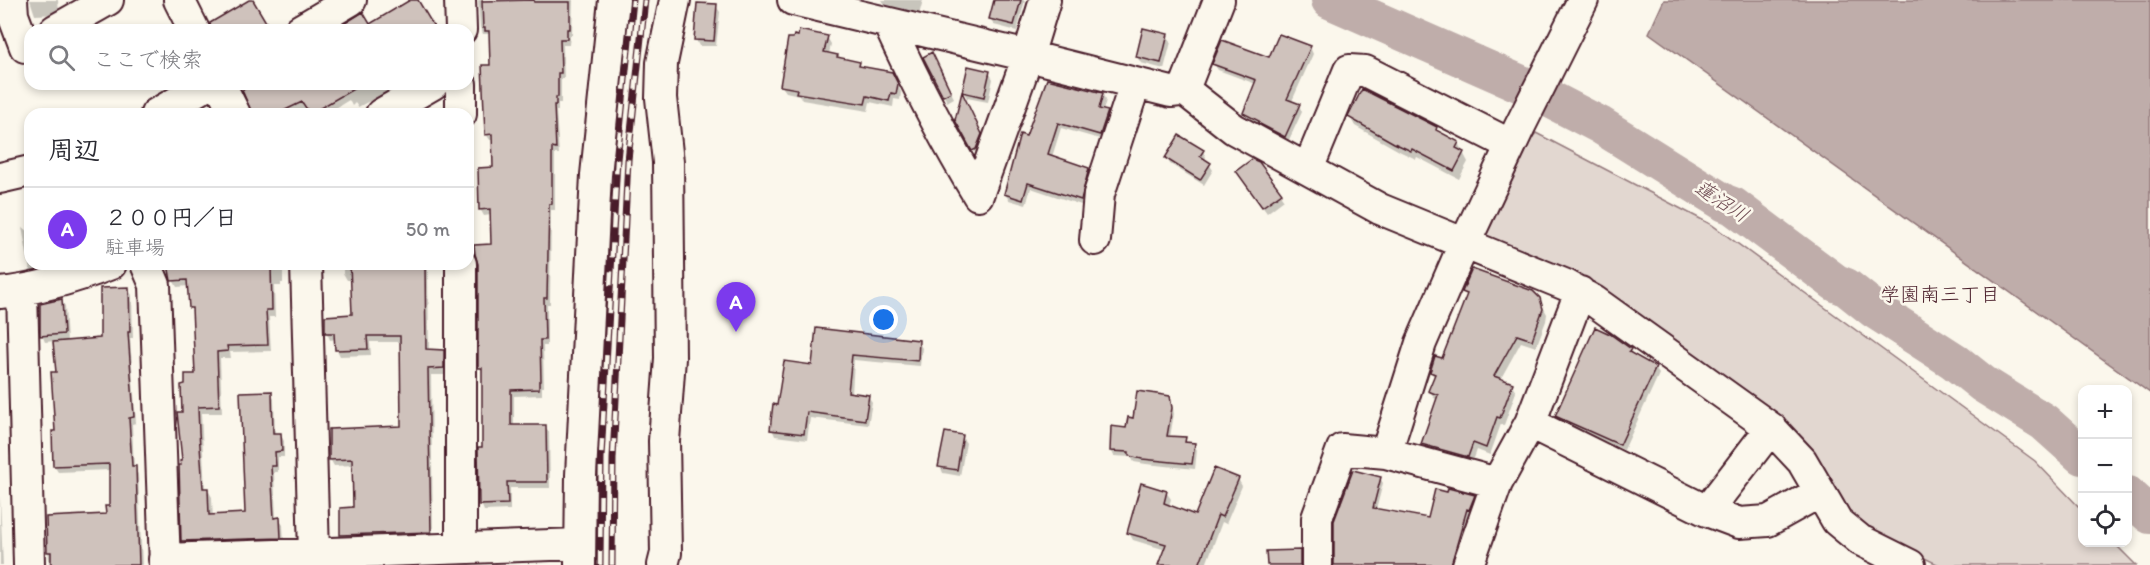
<!DOCTYPE html>
<html lang="ja">
<head>
<meta charset="utf-8">
<style>
	body { margin:0; font-family:Itim,"Klee One",sans-serif; background:#f7f7f7; color:#2b2b33 }
	.controls { position:absolute; right:18px; bottom:18px; display:grid; overflow:hidden; border-radius:12px; box-shadow:0 3px 9px #0003 }
	.controls button { width:54px; height:54px; display:grid; place-items:center; padding:0; border:0; border-bottom:2px solid #e1e1e2; background:#fff; color:#2b2b33; font:30px sans-serif }
	.you { position:absolute; left:884px; top:320px; width:21px; height:21px; margin:-15px; border:4px solid #fff; border-radius:50%; background:#1a73e8; box-shadow:0 0 0 9px #1a73e833 }
	.badge { display:grid; place-items:center; width:39px; height:39px; border-radius:50%; background:#7c3aed; color:#fff; font-size:20px; font-weight:700 }
	.pin { position:absolute; translate:-50% -50px; filter:drop-shadow(0 2px 3px #0008) }
	.pin::after { content:''; position:absolute; top:32px; width:21px; height:18px; background:inherit; clip-path:polygon(0 0,100% 0,50% 100%) }
	.list { margin:0; padding:0; list-style:none }
	h2 { display:flex; justify-content:space-between; align-items:center; height:78px; margin:0; padding:0 24px; font-size:26px }
	h2 small { font-size:20px; font-weight:400; color:#7c7c81 }
	.list li { display:grid; grid-template-columns:39px 1fr auto; gap:18px; align-items:center; box-sizing:border-box; height:84px; padding:0 24px; border-top:2px solid #e1e1e2 }
	.list b { display:block; font-size:22px; white-space:nowrap }
	.list p { margin:0; font-size:20px; white-space:nowrap; color:#7c7c81 }
	.list em { font-size:20px; font-style:normal; color:#7c7c81 }
	.icon { flex:none; width:33px; height:33px; fill:none; stroke:currentColor; stroke-width:2; stroke-linecap:round; stroke-linejoin:round }
	.map { position:relative; flex:none; width:2150px; height:565px; overflow:hidden }
	.search { position:absolute; background:#fff; box-shadow:0 3px 9px #0003; left:24px; top:24px; width:450px; height:66px; display:flex; align-items:center; gap:15px; box-sizing:border-box; padding:0 21px; border-radius:18px; color:#7c7c81; font-size:22px }
	.panel { position:absolute; background:#fff; box-shadow:0 3px 9px #0003; left:24px; top:108px; width:450px; height:162px; border-radius:18px }
	.map>svg:first-child { display:block }
</style>
</head>
<body>
<div class="map">
<svg width="2150" height="565" viewBox="0 0 2150 565">
	<rect width="100%" height="100%" fill="#fbf7ec"/>
	<filter id="ink" filterUnits="userSpaceOnUse"><feTurbulence type="fractalNoise" baseFrequency=".0167" numOctaves="2"/><feDisplacementMap in="SourceGraphic" scale="12" xChannelSelector="R" yChannelSelector="G"/><feConvolveMatrix kernelMatrix="1 2 1 2 8 2 1 2 1" color-interpolation-filters="sRGB"/></filter>
	<g filter="url(#ink)">
		<path fill="#e2d7d0" stroke="#967b7e" stroke-width="1.5" d="M1536,133L1712,225L2035,461L2082,510V542L2114,543L2136,565H1939L1854,524L1812,459L1485,242L1482,233L1526,145Z"/>
		<path fill="#bfadaa" stroke="#907477" stroke-width="1.5" d="M1312,0H1347L1417,31L1411,44Z
			M1664,0H2150V393L1649,33Z"/>
		<path fill="#0003" d="M30,0H58L59,14L35,15Z
			M251,0L268,29L215,30Z
			M478,0H573L572,35H570L569,45H563L564,79H561V103H558V111H556L559,154H555V210H551L550,304H547V346H543L544,387H542V395L514,396V426H545L549,432L550,488H510V510L484,511L481,504L483,448L484,374L480,368L492,246L491,215L484,216L480,209L494,169V140H490L486,134L491,66V37L489,34H483L480,27Z
			M882,0H923L919,15L886,6Z
			M995,0H1025L1017,31L994,25L991,19Z
			M716,6L720,12L716,46H699L696,40Z
			M1167,35L1171,42L1164,69L1141,63L1137,57Z
			M827,37L831,44L829,54L837,56L839,59L859,63L862,68L896,81L901,92L900,100L894,99L893,107L870,102L868,111L802,100L799,95L786,92L781,85Z
			M1310,47L1313,54L1292,101L1299,105L1302,112L1288,142L1248,120L1245,113L1256,84L1218,70L1214,64L1270,59Z
			M925,57L935,60L954,98L947,102Z
			M989,72L993,79L988,102L967,98L964,92Z
			M257,84H414L400,92L397,87L358,107L355,103L352,106L349,100L326,114H311L307,108L294,114H252Z
			M1102,94L1106,100L1103,111L1107,112L1111,119L1103,140L1061,128L1052,157L1088,169L1092,175L1084,206L1031,188L1026,205L1009,200L1005,194L1027,138Z
			M965,100L984,142L977,156L957,120Z
			M426,110H429L431,114H419Z
			M1350,117L1436,128L1439,133L1458,143L1468,162L1459,179L1417,157L1416,159L1401,152L1355,126Z
			M1203,151L1206,157L1204,161L1209,164L1213,170L1204,185L1170,164L1167,158Z
			M1258,164L1284,200L1267,213L1241,178Z
			M22,227L30,232V264H52L53,272L33,277L30,271Z
			M169,264H283V283H281V286H274L275,317H269L271,351L230,352L231,358H220L222,413H201L205,490H208L212,497L214,547L187,548L183,541V413L197,375L194,314L191,308L189,286L177,287L173,280Z
			M343,264H428L429,350L443,351L447,358V375H431L433,538L346,541L342,535V509H355L354,465L334,466L330,459L403,427L402,342H370L371,355L340,356L337,350L336,339L330,340L327,333L326,317L354,316L352,280H347L343,273Z
			M128,289L132,295L133,338H130L136,423L132,424L134,468L138,474L142,565H49L47,518L107,516L110,508V470L58,472L54,466L53,433H56L57,374L55,341L45,342L42,335L61,300L65,306L67,342L102,339Z
			M1464,292L1539,299L1547,314L1546,321L1536,347L1521,342L1500,380L1512,384L1516,392L1504,425L1501,424L1490,455L1477,450L1472,464L1427,452L1422,444L1438,400L1434,398L1430,391L1435,378L1431,372L1442,360L1467,297Z
			M817,329L918,342L922,348L920,366L854,360L852,394L868,396L872,402L868,425L810,418L807,440L775,436L772,429L779,406L813,367Z
			M1630,350L1634,356L1655,368L1659,374L1624,450L1560,422L1556,416Z
			M271,393L274,399L275,435L280,434L284,441V457H278V472H274L276,519H279L283,525L284,543L247,545L244,538L246,515Z
			M1169,397L1172,403L1174,414L1170,437L1185,439L1188,444H1194L1197,450L1195,469L1146,464L1134,462L1131,457L1114,456L1111,450L1134,419Z
			M962,437L966,443L960,476L943,473L940,466Z
			M1380,478L1383,483L1376,510L1429,520L1474,496L1477,501L1472,514H1470L1454,565H1336Z
			M1238,479L1242,486L1226,524L1222,522L1207,562L1209,565H1160L1166,550L1133,540L1129,533L1166,492L1171,499L1169,506L1196,517Z
			M0,496L3,565H0Z"/>
		<g fill="none" stroke-linecap="round" stroke-linejoin="round">
			<path stroke="#bfadaa" stroke-width="38" d="M1330,0L1521,84L1600,125L1725,203L1733,206L1836,283L1846,287L1875,310L1954,361L1983,384L2044,422L2082,456
				M2128,495L2150,515"/>
		</g>
		<path fill="#cfc2bc" stroke="#4a1f2b" stroke-width="1.5" d="M249,0H253L266,22L252,30H211L210,23Z
			M410,0H418L436,30H334L363,12L370,24Z
			M534,0V2H570V29H567V39H560L561,73H558V97H556V105H554L556,149L552,148V204H549L547,298H544L545,340H540L541,381H539V389L511,390V425H546L547,482H507L508,504L479,505L478,447H482V368H478V264L475,254L474,245L491,244L490,209L479,210L478,168L493,167L492,134L485,135L482,65H490L489,31H485V28H483L482,1Z
			M994,0H1021L1014,25L989,19Z
			M697,3L717,4L714,41L694,40Z
			M1143,28L1168,34L1161,63L1136,57Z
			M799,30L828,36L824,52L838,55L837,57L860,62L859,66L892,72L898,84L896,94L891,93L889,101L867,96L865,104L796,93L797,89L780,86L788,38H793L794,35L798,36Z
			M1279,34L1311,46L1287,99L1300,104L1285,137L1258,123L1259,121L1243,113L1256,80L1212,64L1222,40L1269,57Z
			M932,52L951,92L943,96L923,57Z
			M968,66L990,71L984,97L962,92Z
			M1047,79L1103,93L1099,109L1108,111L1100,135L1058,123L1048,154L1089,168L1081,200L1028,183L1023,200L1004,194L1020,134L1026,136Z
			M254,84H362L310,114L302,102L277,114H252L242,90Z
			M1362,89L1437,127L1436,130L1459,142L1456,148L1464,152L1454,171L1412,149L1411,151L1394,143L1348,117Z
			M962,92L982,134L976,149L972,151L955,120Z
			M1179,135L1204,150L1200,156L1211,163L1200,180L1165,158Z
			M1252,159L1259,162L1282,193L1262,207L1236,171Z
			M168,264H271L272,310H266L268,345L227,346L228,351L217,352L219,406L198,407L199,432L203,488H208L209,515L245,513L240,392L272,391L273,433H281L282,451L275,452L276,466H271L274,518L280,517L281,538L181,541L179,465H181L180,461L182,460L177,412H182L181,385L185,384V374H195L192,308H189L187,280L171,281Z
			M350,264H425L426,349L444,350V368L428,369L431,532L340,535V508L353,507L352,459L329,460V429L401,426L400,336H367L368,349L335,350L334,333H325V316L352,314Z
			M1472,269L1533,291L1540,298L1543,309L1532,340L1517,335L1494,376L1513,383L1500,418L1497,417L1486,448L1473,443L1468,457L1421,444L1438,395L1428,391L1435,374L1430,372L1435,356L1442,358L1467,294L1462,292Z
			M129,287L130,332H128L134,417L129,418L132,466H136L139,565H51V552H47L46,517L106,514L105,506H109V464L53,466L52,431H55L51,372H56L53,342L100,338V288Z
			M62,299L64,334L40,336V304Z
			M1595,327L1610,334L1631,349L1629,352L1656,367L1620,445L1555,416Z
			M816,328L919,340L918,361L852,355L848,392L869,395L865,420L807,412L804,434L770,430L773,404L777,405L784,361L812,365Z
			M1137,391L1170,396L1172,408L1167,436L1186,437L1185,442L1195,443L1192,464L1142,459L1129,456V452L1110,451L1111,426L1126,428L1128,417L1133,418Z
			M945,432L963,435L957,470L938,467Z
			M1214,468L1239,478L1222,517L1218,515L1199,565H1158L1166,544L1127,533L1141,483L1167,491L1164,503L1195,515Z
			M1353,470L1381,477L1373,508L1428,518L1435,489L1447,492L1448,488L1475,495L1469,510L1467,509L1451,565H1334V521Z
			M1300,550V565H1267L1266,551Z"/>
		<g fill="none" stroke-linecap="round" stroke-linejoin="round">
			<defs>
				<path id="minor" d="M12,0L13,15L25,47
					M179,0L194,30
					M460,0L461,30
					M793,0L1028,56L1171,92L1180,91L1186,84L1219,0
					M888,23C915,82 944,139 978,195
					M55,30L108,0
					M300,30L351,0
					M220,84L235,114
					M1183,89L1234,129L1380,209L1566,285L1594,301L1771,428L1802,461L1837,521L1860,540L1910,565
					M156,114L208,84
					M381,114L433,84
					M461,114V84
					M1308,169L1349,70L1365,71L1511,145
					M0,178L30,171
					M978,195L1028,56L1045,0
					M1095,240L1099,194L1135,84
					M146,264L155,285L165,565
					M306,264L314,554
					M22,291L29,565
					M0,293C39,289 75,278 111,264
					M1530,423L1580,292
					M1386,453L1421,343L1457,260L1520,126L1583,0
					M1707,511L1739,523L1768,521L1820,492
					M461,548V264
					M164,559L580,544
					M580,565L581,475L596,175L614,0
					M663,565L666,553L664,441L670,358L668,162L661,98L662,63L675,0
					M1317,565V518L1342,449L1386,453L1497,483
					M1468,565L1497,483L1530,423L1707,511L1771,428"/>
			</defs>
			<use href="#minor" stroke="#4a1f2b" stroke-width="34"/>
			<use href="#minor" stroke="#fbf7ec" stroke-width="30"/>
			<defs>
				<path id="rail" d="M600,565L601,458L617,160L633,0
					M612,565L613,459L628,160L645,0"/>
			</defs>
			<use href="#rail" stroke="#4a1f2b" stroke-width="7"/>
			<use href="#rail" stroke="#fbf7ec" stroke-width="4.5" stroke-dasharray="14" stroke-linecap="butt"/>
		</g>
	</g>
	<g text-anchor="middle" stroke-width="5" stroke-linejoin="round" paint-order="stroke">
		<g font-size="20" font-style="italic" fill="#6d4a51" stroke="#fbf7ec">
			<text transform="translate(1722 201) rotate(33)" y="7">蓮沼川</text>
		</g>
		<g font-size="20" fill="#4a1f2b" stroke="#fbf7ec">
			<text x="1940" y="301">学園南三丁目</text>
		</g>
	</g>
</svg>
<div class="controls">
<button>+</button>
<button>−</button>
<button><svg class="icon" aria-label="locate" viewBox="0 0 24 24"><circle cx="12" cy="12" r="6"/><path d="M12 2v4M12 18v4M2 12h4M18 12h4"/></svg></button>
</div>
<div class="you"></div>
<div class="pin badge" style="left:736px;top:332px">A</div>
<div class="search"><svg class="icon" aria-label="search" viewBox="0 0 24 24"><circle cx="10" cy="10" r="6"/><path d="M15 15l6 6"/></svg>ここで検索</div>
<section class="panel">
<h2>周辺<small></small></h2>
<ul class="list">
<li><span class="badge">A</span><div><b>２００円／日</b><p>駐車場</p></div><em>50 m</em></li>
</ul>
</section>
</div>
</body>
</html>
